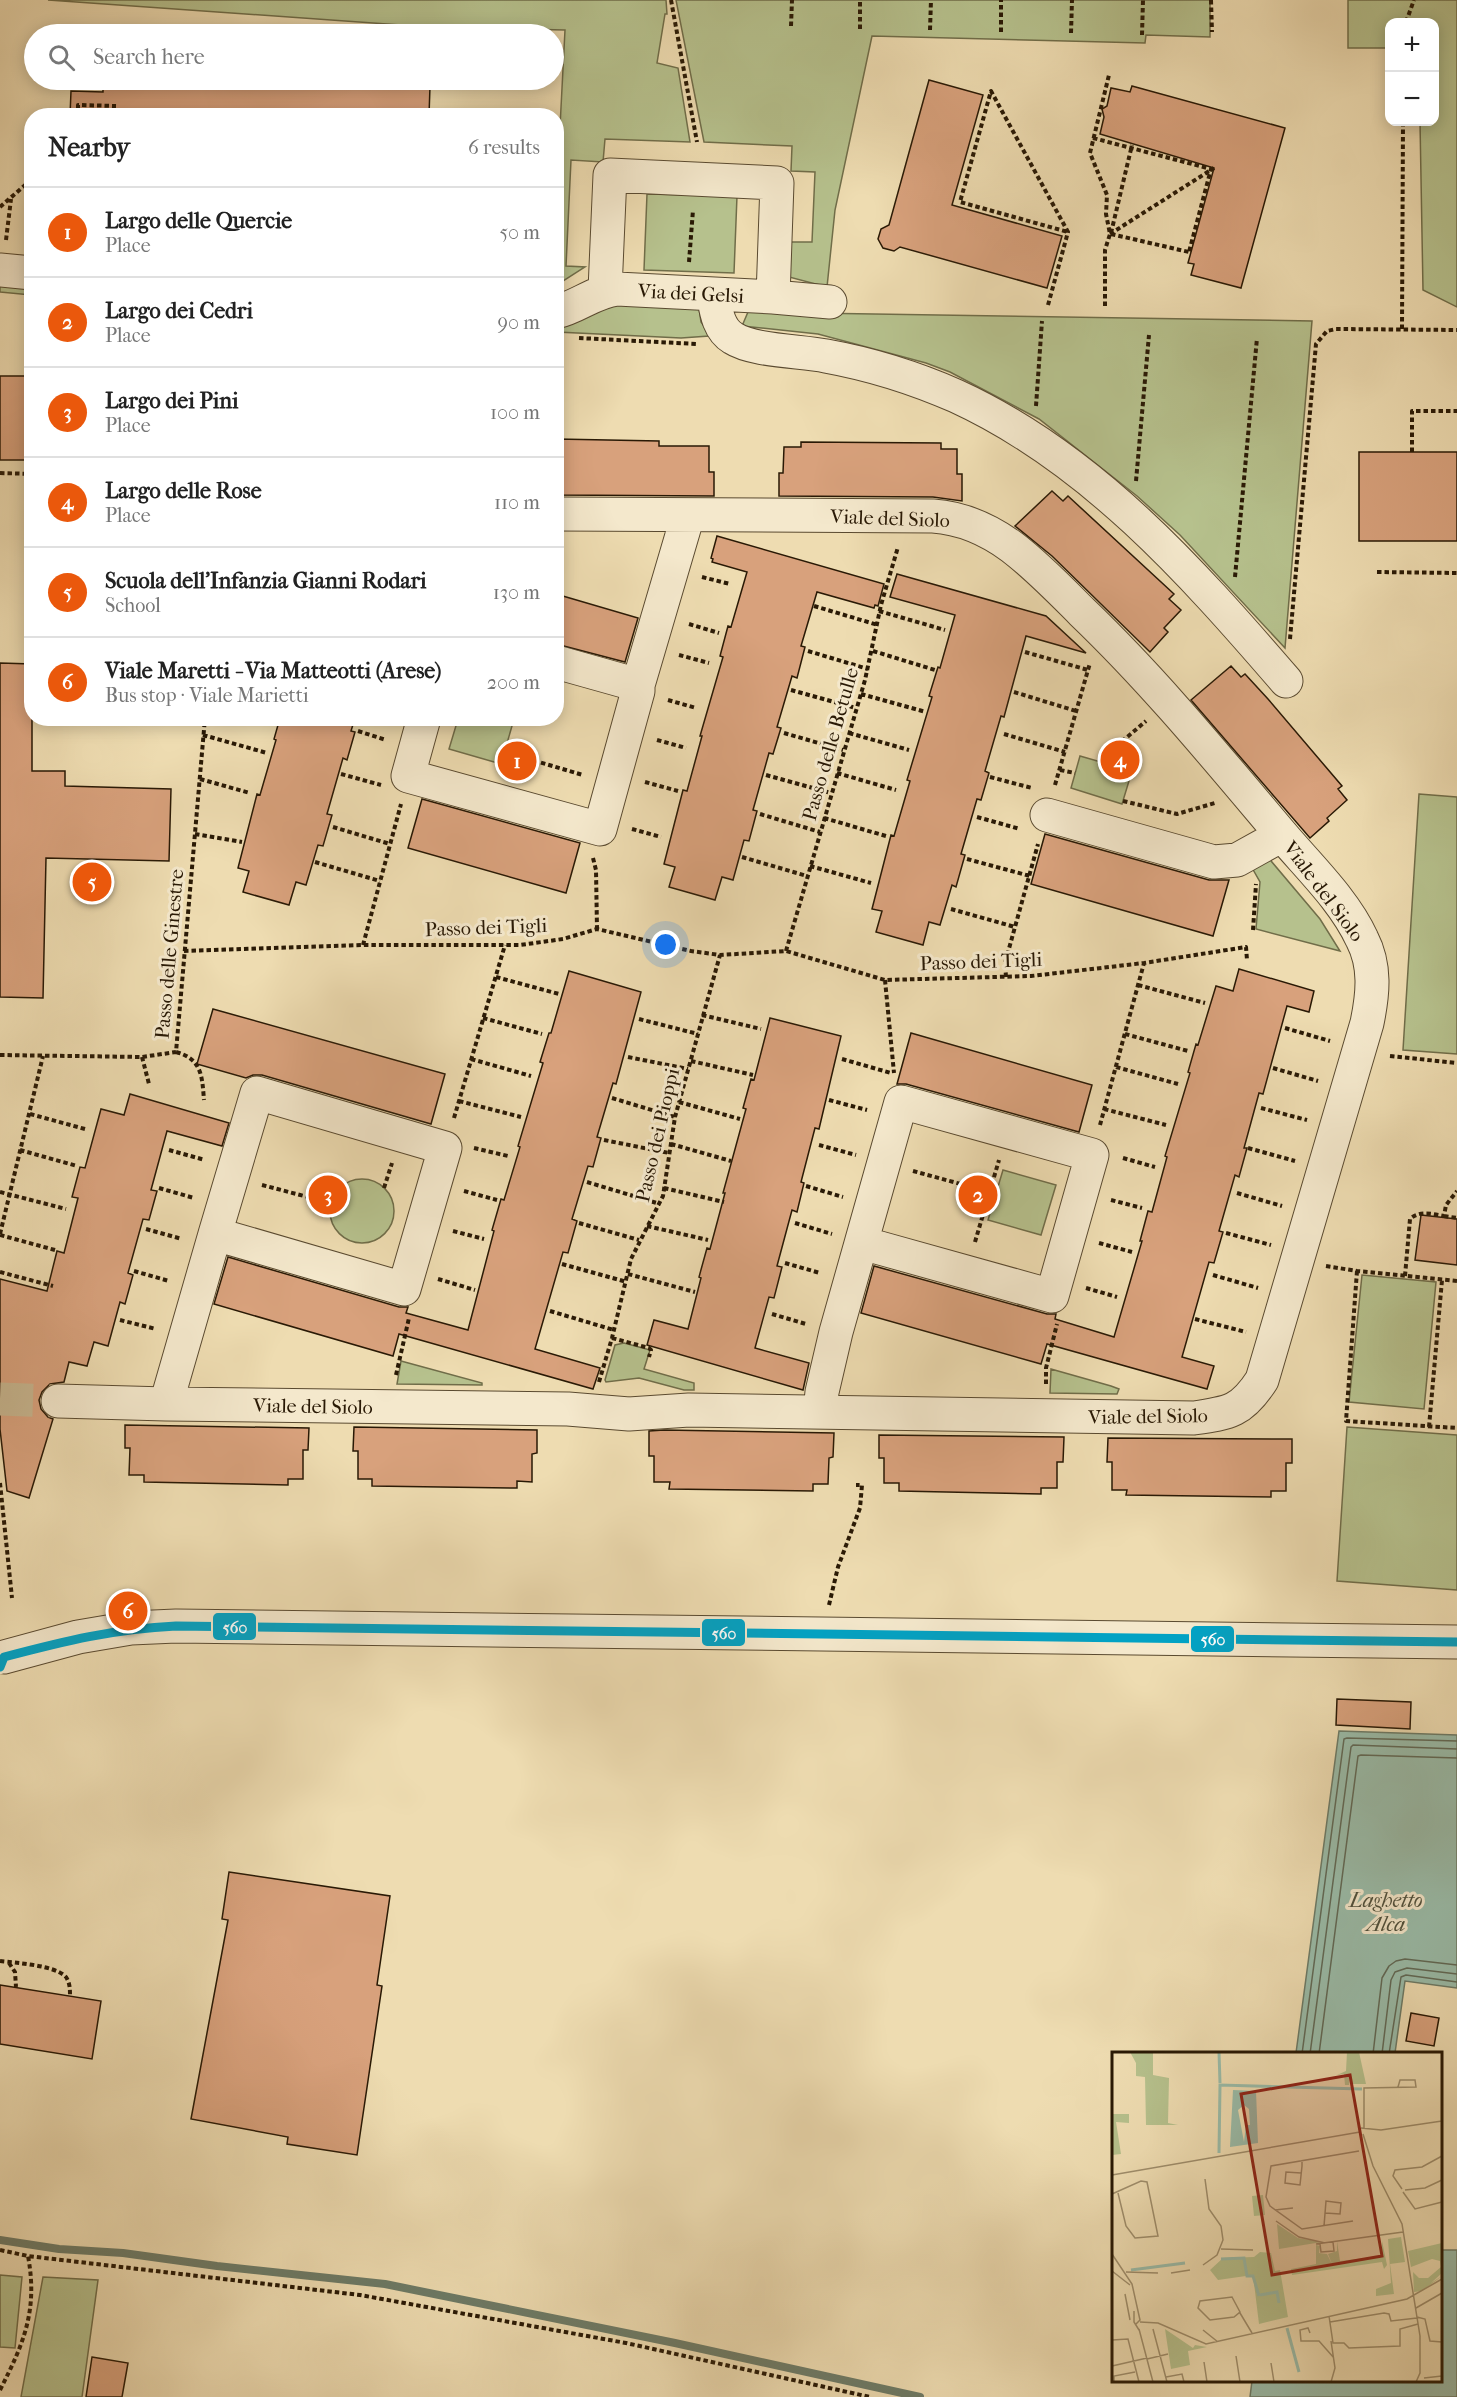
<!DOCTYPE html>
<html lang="en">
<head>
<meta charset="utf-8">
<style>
	body { margin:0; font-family:"IM FELL French Canon",serif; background:#f6f6f6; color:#222 }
	.controls { position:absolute; right:18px; top:18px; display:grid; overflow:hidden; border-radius:12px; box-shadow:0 3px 15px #0003 }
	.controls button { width:54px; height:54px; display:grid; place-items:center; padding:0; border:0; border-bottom:2px solid #e0e0e0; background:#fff; color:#222; font:30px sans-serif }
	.you { position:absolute; left:666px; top:945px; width:21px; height:21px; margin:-15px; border:4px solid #fff; border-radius:50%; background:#1a73e8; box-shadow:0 0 0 9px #1a73e833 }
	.badge { display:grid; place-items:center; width:39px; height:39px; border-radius:50%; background:#ea580c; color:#fff; font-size:20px; font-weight:700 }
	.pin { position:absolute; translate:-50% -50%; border:3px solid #fff; box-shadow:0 2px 6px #0006 }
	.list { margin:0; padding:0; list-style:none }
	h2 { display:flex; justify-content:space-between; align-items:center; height:78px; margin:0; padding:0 24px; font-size:26px }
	h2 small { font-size:20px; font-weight:400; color:#767676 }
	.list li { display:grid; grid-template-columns:39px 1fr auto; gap:18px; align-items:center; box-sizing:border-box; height:90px; padding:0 24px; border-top:2px solid #e0e0e0 }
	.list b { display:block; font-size:22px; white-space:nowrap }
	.list p { margin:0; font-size:20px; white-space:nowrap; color:#767676 }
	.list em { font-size:20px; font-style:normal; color:#767676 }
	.icon { flex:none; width:33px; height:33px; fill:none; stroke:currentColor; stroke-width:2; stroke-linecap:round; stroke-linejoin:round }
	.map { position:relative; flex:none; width:1457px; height:2397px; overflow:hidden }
	.search { position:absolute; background:#fff; box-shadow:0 3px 15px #0003; left:24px; top:24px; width:540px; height:66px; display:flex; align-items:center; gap:15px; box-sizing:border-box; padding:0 21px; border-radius:33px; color:#767676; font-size:22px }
	.panel { position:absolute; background:#fff; box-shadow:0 3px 15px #0003; left:24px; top:108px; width:540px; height:618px; border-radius:24px }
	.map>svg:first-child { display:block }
</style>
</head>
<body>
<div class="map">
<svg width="1457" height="2397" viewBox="0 0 1457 2397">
	<rect width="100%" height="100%" fill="#eedcb1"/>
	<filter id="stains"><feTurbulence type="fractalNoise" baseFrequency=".00333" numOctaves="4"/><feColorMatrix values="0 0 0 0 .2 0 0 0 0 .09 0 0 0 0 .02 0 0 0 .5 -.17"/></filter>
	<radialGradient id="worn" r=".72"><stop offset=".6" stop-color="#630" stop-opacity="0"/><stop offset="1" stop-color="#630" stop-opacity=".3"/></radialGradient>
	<path fill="#b6c18d" stroke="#706d49" stroke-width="1.5" d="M48,0H666L667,14H665L657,63L678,68L690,142L605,139L603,162L571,160L566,266L585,267L557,285V185L565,30L429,27Z
		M676,0H1210V37L1146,35L1145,43L872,36L835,210L827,287L789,277L785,242H812L815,172L791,171L792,146L704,142Z
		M1348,0H1457V307L1423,290L1420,122H1434V22H1390L1389,48H1348Z
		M647,194L737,196L734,273L644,270Z
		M0,285L31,287V295L0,292Z
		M613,304L699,308L701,322L709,333V336L681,338L557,332V324Z
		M748,312L1312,321L1285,648L1180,535L1137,496L1039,419L950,372L926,363L818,334L742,326Z
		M458,719H514L501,764L449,749Z
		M1080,756L1132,771L1122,804L1071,788Z
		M1419,794L1457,797V1054L1403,1050Z
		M1266,855L1320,919L1340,951L1256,929L1260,882L1251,866Z
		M1003,1170L1056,1185L1041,1235L988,1220Z
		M330 1211a32 32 0 1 1 64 0a32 32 0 1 1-64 0Z
		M1362,1275L1436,1282L1424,1409L1349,1402Z
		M624,1343L650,1350L644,1369L694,1383V1390H684L639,1378L606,1382L605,1380L615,1345Z
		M401,1361L482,1383V1385L397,1384Z
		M1051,1369L1111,1386L1119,1389L1117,1394L1050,1393Z
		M1347,1427L1457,1435V1590L1337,1581Z
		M0,2275L22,2277L15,2348L0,2347Z
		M43,2277L98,2280L82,2397H21Z"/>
	<path fill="#9abca9" stroke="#6d7b67" stroke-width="1.5" d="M1339,1731L1457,1735V1988L1405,1981L1395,2053H1296Z
		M1441,2250H1457V2397H1250L1252,2381L1440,2380Z"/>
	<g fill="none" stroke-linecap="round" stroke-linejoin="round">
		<path stroke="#626a57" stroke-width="1.5" d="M1302,2054L1344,1739L1347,1738L1457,1741
			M1310,2054L1351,1747L1353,1745L1457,1749
			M1319,2054L1358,1756L1361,1755L1457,1758
			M1373,2054L1382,1978L1389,1966L1396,1961L1405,1959L1457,1965
			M1382,2054L1391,1980L1395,1972L1407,1968L1457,1974
			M1389,2054L1401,1977L1406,1975L1457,1982"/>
		<path stroke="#6d7b67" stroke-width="8" d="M0,2240L59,2249L123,2253L217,2266L385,2284L675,2343L920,2397"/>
	</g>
	<path fill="#d8a17c" stroke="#291905" stroke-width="1.5" d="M103,80H382V84L430,86L429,116H70L71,91L103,92Z
		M929,80L983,95L952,205L1062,236L1047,288L900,247L894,251L883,248L878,239L881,229L889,225Z
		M1132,86L1285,128L1241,288L1191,275L1194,264L1188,263L1214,168L1100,134L1104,117L1102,109L1107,106L1111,88L1130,92Z
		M0,376H32V460H0Z
		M556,439L659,441V446H709V472H714V496L556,495Z
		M801,442L941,443V449H957V474H962V501L933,497L779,496V473H783L784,447H801Z
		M1359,452H1457V541H1359Z
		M1052,491L1063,501L1068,496L1174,594L1169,599L1181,610L1164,628L1168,632L1150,652L1052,556L1015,526Z
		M717,536L884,584L878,606L875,605L874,608L817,592L801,646L805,647L797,678L792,676L777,727L781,728L773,754L769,753L753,810L757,811L749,841L744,840L733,880L722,877L715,900L669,887L675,867L664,864L683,790L687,791L702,736H700L723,657L720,656L728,626L731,627L747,572L712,562L713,559L711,558Z
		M897,574L1046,616L1086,653L1026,636L1004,717L1001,716L985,771L989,773L981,800L977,799L961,854L965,855L956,887L952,885L940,925L929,922L923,945L876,932L882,911L872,909L891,835L894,836L910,781L907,780L932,697L929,696L938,667L940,668L955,615L890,597Z
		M556,594L638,618L625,662L556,644Z
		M0,663L32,664V771H65V786L171,789L169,861L46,858L43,998L0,997Z
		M1231,666L1241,677L1245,674L1268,699L1342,786L1338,789L1347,800L1327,818L1329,821L1310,838L1191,700Z
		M280,718H355L351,731L355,732L347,760L343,758L327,814L332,815L323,846L318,845L306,885L296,882L289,905L243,892L249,871L238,868L257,794L260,795L276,740L274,739Z
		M422,799L580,843L566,893L408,848Z
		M1045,834L1209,880H1229L1213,936L1031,884Z
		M1239,969L1314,991L1309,1012L1287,1006L1263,1094L1259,1093L1244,1148H1247L1239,1177L1235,1175L1219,1231L1223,1232L1214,1263L1209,1262L1182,1357L1214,1366L1207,1389L1047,1344L1041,1364L861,1313L874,1266L1047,1314H1056L1055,1319L1114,1337L1142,1241H1140L1148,1211L1152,1212L1167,1157L1165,1156L1190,1073L1188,1072L1196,1044L1198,1045L1216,986L1233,991Z
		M569,971L641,992L616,1084L613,1083L597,1137L601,1138L593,1167L588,1166L572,1219L577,1221L568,1253L563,1252L535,1349L600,1368L593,1389L399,1334L393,1356L214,1304L228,1257L399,1307H408L406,1313L468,1330L494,1231L492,1230L501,1199L504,1200L520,1147L518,1146L543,1063L540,1062L549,1033H551Z
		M213,1009L445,1074L431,1124L262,1075H253L246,1078L197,1064Z
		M770,1018L841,1036L819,1129L815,1128L801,1182L804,1183L797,1212L792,1210L777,1266L782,1267L774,1298L769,1297L755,1348L809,1363L803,1390L647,1345L654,1320L688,1329L701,1278L699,1277L707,1248L710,1249L725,1193H723L746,1109L743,1108L751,1079L754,1080Z
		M911,1033L1092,1085L1079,1132L906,1084H897Z
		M130,1094L229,1123L222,1146L167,1131L151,1190L157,1191L149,1220L143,1219L128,1273L133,1275L125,1304L120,1302L108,1346L94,1342L87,1366L69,1362L64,1382L50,1384L42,1392L39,1400L41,1409L48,1417L53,1419L29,1498L7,1491L0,1429V1279L47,1291L57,1251L64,1253L78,1198L72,1197L80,1167L85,1168L101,1109L124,1115Z
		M1421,1215L1457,1219V1265L1415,1260Z
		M125,1425L309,1428L308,1450H303V1479H288V1485L144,1482V1475H129L130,1448H125Z
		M354,1427L537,1430V1453L532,1454V1482L517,1481V1488L372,1486V1479H358V1451H353Z
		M664,1430L834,1433L833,1457L829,1458L828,1484H813V1491L669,1489L670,1482H654V1456H649V1431Z
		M879,1435L1064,1437L1063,1462H1057V1488H1041V1494L899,1491V1483H884V1458H879Z
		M1108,1438L1292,1439V1463H1286V1491H1271V1497L1126,1495L1127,1490H1112V1462H1107Z
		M1337,1699L1411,1702L1410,1729L1336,1725Z
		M229,1872L390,1896L377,1985L382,1986L357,2155L287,2144L288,2137L191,2119L228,1920L222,1919Z
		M0,1985L101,2001L92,2059L0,2044Z
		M1411,2013L1439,2018L1434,2046L1406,2041Z
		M92,2357L128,2363L122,2397H86Z"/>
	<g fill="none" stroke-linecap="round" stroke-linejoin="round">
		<path stroke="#c7b58f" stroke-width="33" stroke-dasharray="33 16" stroke-linecap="butt" d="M0,1399L58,1401"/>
		<defs>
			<path id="minor" d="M0,270L32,273
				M605,290L610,175L777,183L773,297
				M713,294C716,310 718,329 733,338C753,351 801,351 826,356C870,364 915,378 956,396C1091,458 1191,571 1286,681
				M556,312C578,307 595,291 617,289L773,297L830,302
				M556,662L638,685
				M424,718L408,776L600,829L638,691V685L688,515
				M1047,815L1214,862L1237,860L1282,835
				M257,1093L445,1148L404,1289L215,1234Z
				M58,1401L166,1404L568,1409L629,1414L689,1410L1194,1418C1230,1413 1242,1411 1262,1380L1367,1023C1373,994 1376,966 1362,939C1344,900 1309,867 1282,835C1217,758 1154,681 1082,612C1060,590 1037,566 1012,547C989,530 962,518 933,516L556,514
				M166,1404L215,1234
				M820,1412L822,1392L836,1332L901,1102L1092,1155L1052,1296L862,1243
				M4,1657L78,1637L131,1628L176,1626L1457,1642"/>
		</defs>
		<use href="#minor" stroke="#5a4a30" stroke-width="35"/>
		<path stroke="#291905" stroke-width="4" stroke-dasharray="4.5 3" stroke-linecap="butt" d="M671,0L697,142
			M1211,0L1212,32
			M1406,22L1414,0
			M791,26L792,0
			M860,29V0
			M930,30L931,0
			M1001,32V0
			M1071,33L1072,0
			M1142,35L1143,0
			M78,116V105L116,106
			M1093,138L1211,169L1189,252
			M0,207L32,179
			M1111,233L1132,145
			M1110,234L1214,168
			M1111,234L1189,252
			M6,240L11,199
			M689,262L693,210
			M1048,305L1068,232L991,91L960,202L1068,232
			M1105,306V250L1110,234L1106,214L1107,195L1090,153L1109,75
			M1402,329L1403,122
			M579,338L697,344
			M1036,406L1042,321
			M1412,452V411H1457
			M0,473L32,474
			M1136,481L1149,335
			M1377,572L1457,573
			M702,577L730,584
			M1235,577L1257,338
			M814,606L878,625
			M879,611L945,630
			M689,624L719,633
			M1290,639L1316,344L1327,331L1336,329L1457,330
			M808,651L868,669
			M873,651L935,670
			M1025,652L1088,670
			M679,655L709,663
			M791,690L856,708
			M1014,692L1076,711
			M861,694L926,712
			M668,700L696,708
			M358,731L386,740
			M784,733L843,750
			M849,733L909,750
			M1004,734L1065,752
			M203,735L267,753
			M657,740L686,748
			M505,752L583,775
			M1099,761L1146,721
			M1060,770L1075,773
			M837,773L896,790
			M341,774L381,785
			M766,775L831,793
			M990,777L1032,788
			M200,779L250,793
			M645,782L678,791
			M1055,785L1090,663
			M1123,801L1177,814L1215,803
			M760,814L820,832
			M977,817L1020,829
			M824,818L886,836
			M333,827L390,844
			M632,829L661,837
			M195,834L242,842
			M742,857L807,876
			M593,858L596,870L597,929
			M967,859L1030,876
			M315,862L380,881
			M810,866L871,883
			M951,909L1015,927
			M1253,930L1256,884
			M363,945L401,804
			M184,951L363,945H520L563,939L597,929L691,951L720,955L786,951L885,980L1031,976L1144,963L1246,947L1247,960
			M786,951L865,680L881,605L898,547
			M496,977L559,994
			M1006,977L1005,963L1038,844
			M885,980L894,1073
			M1138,985L1205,1003
			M702,1015L761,1029
			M483,1018L542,1034
			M639,1019L698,1034
			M1285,1028L1330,1041
			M1125,1034L1188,1051
			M176,1052C202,1059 202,1076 204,1100
			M0,1055L142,1057L176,1052L205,718
			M1390,1056L1457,1063
			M142,1057L149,1084
			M628,1057L688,1069
			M471,1059L531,1076
			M842,1059L891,1073
			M691,1061L753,1075
			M1116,1067L1178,1084
			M1273,1068L1318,1081
			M612,1098L675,1117
			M829,1100L867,1110
			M459,1101L521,1117
			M679,1102L740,1119
			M1261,1108L1307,1120
			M1104,1109L1166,1125
			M30,1114L85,1129
			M454,1118L505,945
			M1100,1125L1144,963
			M604,1140L669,1153
			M671,1144L731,1161
			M819,1145L856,1155
			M474,1148L508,1156
			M1248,1148L1295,1161
			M20,1150L77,1166
			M169,1150L205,1160
			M1123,1158L1155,1167
			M913,1171L990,1192
			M587,1182L660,1204
			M262,1185L331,1203
			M806,1186L843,1197
			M159,1188L194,1198
			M384,1188L392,1163
			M664,1188L724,1202
			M464,1191L497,1200
			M0,1192L66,1209
			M1237,1193L1282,1206
			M1111,1200L1142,1208
			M1444,1216L1457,1218
			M579,1223L639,1240
			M795,1223L832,1234
			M647,1226L708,1240
			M146,1229L182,1239
			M453,1231L484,1239
			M1226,1233L1271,1245
			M0,1234L43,1056
			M0,1235L55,1250
			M975,1242L999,1160
			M1099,1243L1132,1252
			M785,1263L820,1273
			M562,1264L627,1282
			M1326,1266L1357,1271L1457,1281
			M134,1271L169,1281
			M1357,1271L1346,1421L1457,1428
			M0,1272L53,1286
			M628,1274L695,1292
			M1213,1275L1258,1288
			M1405,1276L1410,1219C1420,1210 1432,1214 1444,1216L1446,1205L1457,1191
			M438,1279L475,1290
			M1086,1288L1117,1297
			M550,1311L614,1330
			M772,1314L806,1324
			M1195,1319L1246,1332
			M120,1320L156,1329
			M612,1338L649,1348L651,1350L649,1357
			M396,1375L409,1318
			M599,1382L612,1338L631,1259L663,1196L675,1117L720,955
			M1046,1384V1368L1057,1324
			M1429,1427L1442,1280
			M0,1483L12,1598
			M829,1605L838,1567L860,1508L862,1485H856
			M0,1961C16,1963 55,1965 66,1977C70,1983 70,1989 70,1996
			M9,1963L15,1972L16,1987
			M0,2250L28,2256L360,2295L626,2343L870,2397
			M0,2390C24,2343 38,2310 28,2256"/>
		<use href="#minor" stroke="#f4e8cc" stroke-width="33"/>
		<defs>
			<path id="bus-1" d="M0,1667L4,1657C65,1641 113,1629 176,1626L1457,1642"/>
		</defs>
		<use href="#bus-1" stroke="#f4e8cc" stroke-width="14"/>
		<use href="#bus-1" stroke="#02a2c4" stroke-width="9"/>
	</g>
	<g text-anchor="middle" stroke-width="6" stroke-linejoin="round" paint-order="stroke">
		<g font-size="20" fill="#291905" stroke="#f4e8cc">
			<text transform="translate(691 293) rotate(3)" y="7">Via dei Gelsi</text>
			<text transform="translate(890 518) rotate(2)" y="7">Viale del Siolo</text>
			<text transform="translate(830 744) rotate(-74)" y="7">Passo delle Betulle</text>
			<text transform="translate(1324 891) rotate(53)" y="7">Viale del Siolo</text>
			<text transform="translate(486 927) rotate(-2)" y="7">Passo dei Tigli</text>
			<text transform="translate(169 954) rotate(-85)" y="7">Passo delle Ginestre</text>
			<text transform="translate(981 961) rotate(-2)" y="7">Passo dei Tigli</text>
			<text transform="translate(657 1135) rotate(-77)" y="7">Passo dei Pioppi</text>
			<text transform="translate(313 1406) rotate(1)" y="7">Viale del Siolo</text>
			<text transform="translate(1148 1416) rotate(-1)" y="7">Viale del Siolo</text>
		</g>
		<g font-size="21" font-style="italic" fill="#51523e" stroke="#f4e8cc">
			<text x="1386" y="1907">Laghetto<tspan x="1386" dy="24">Alca</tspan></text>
		</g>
	</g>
	<g transform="translate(1112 2052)">
		<rect width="330" height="330" fill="#eedcb1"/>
		<path d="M18,0H41V23L57,26L56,71L66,73H34L33,25L24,24V11ZM235,0H247L254,32H238L239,18L237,33H233L232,22L225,23L234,19ZM0,62H17V71L4,70L9,102L0,103ZM151,143L153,163L142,164L140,144ZM165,172L186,186L210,190L167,197ZM289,185L293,210L278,212L282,242L264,244V237L279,231L276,187ZM225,189L228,209L270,204V189L275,213L272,217L270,210L180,223L179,217L204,212V193L208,194L207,201L215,202L220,212L216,202L225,199ZM330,191V221L319,231L330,224L310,239L302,240L301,220L307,226H316L329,215L328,209L320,207L299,215L296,199ZM148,200L159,201L163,219L168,218L176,265L147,272L141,223L106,228L98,218L111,206L142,205ZM53,277L81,296L83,293L95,295L76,299L78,313L59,317Z" fill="#b6c18d"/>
		<path d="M121,38L144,39L146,91L118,95ZM132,53L137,57L138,73H134L132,90L126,58Z" fill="#9abca9" fill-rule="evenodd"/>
		<path fill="none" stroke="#9abca9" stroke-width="3" d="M107,0L108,31M107,101L108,33L250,37M109,207L132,206L135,224H141L147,244M19,218L73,211M148,243L165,240L167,251M175,276L187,320"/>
		<path fill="none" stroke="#9f8e6c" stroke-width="1.5" d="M249,76L269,78L330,69M252,76V36L304,35L303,28H288L286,35M251,82L261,114L290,172L308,284V321L304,330M189,121L174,120L173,131L188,133L190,114V108M0,123L248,80M290,137L281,124L283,118L310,115L330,104M293,138L313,136L330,128M291,140L303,157L330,150M0,142L29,129L35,130L46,184L23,186L14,174L6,141M163,158L181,156M164,169L187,185L213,191M241,169L190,177L158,154L154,145L159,114L247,99M212,174L214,149L229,151L228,162L213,161M204,192L291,180M208,192L209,200L222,199L221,190M109,197L141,198M0,202L20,232L28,268L24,272M91,213L105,203L111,188L109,174L97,157L93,127M0,219L18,233M14,220L46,221M59,221L78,218M13,242L18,268M120,245L128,260L122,265L98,268L86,256L88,249ZM304,256L330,241M22,259V270L27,278M128,261L140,281M217,264L221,291H232L237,296L288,294V277L306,272M305,265L313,267L318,289L330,290M28,270L46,271L94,292L295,247L330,227M218,270L272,261L277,262L279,269L305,266M27,277L41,330M41,277L55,330M91,278L106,290M198,281L196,276L188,278L189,289H207L222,306M0,288L16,287L27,330M124,304L128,330M35,307L56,302M92,310L95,330M159,311L162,330M0,314L35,306M54,325L70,322L72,330M312,326L330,324M2,330V324L23,320M219,330L223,316L219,289"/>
		<path fill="#8f2418" fill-opacity="0.15" stroke="#8f2418" stroke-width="3" d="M238,23L270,204L160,223L129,42Z"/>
		<rect width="330" height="330" fill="none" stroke="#291905" stroke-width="3"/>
	</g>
	<g stroke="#f4e8cc" stroke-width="2">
		<rect x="212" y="1612" width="45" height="29" rx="6" fill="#02a2c4"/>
		<rect x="701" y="1618" width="45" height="29" rx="6" fill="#02a2c4"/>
		<rect x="1190" y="1625" width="45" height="28" rx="6" fill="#02a2c4"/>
	</g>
	<g font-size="16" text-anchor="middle" font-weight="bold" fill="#fff">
		<text x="235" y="1633">560</text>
		<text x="724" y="1639">560</text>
		<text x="1213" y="1645">560</text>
	</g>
	<rect width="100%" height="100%" filter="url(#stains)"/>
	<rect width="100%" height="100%" fill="url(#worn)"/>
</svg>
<div class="controls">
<button>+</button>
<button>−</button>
</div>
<div class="you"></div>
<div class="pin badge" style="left:517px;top:761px">1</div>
<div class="pin badge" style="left:978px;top:1195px">2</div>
<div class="pin badge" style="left:328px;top:1195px">3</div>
<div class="pin badge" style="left:1120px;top:760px">4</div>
<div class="pin badge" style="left:92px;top:882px">5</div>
<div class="pin badge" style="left:128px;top:1611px">6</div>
<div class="search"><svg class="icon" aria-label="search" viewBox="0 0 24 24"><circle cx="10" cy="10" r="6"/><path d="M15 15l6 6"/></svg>Search here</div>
<section class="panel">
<h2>Nearby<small>6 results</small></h2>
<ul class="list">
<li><span class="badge">1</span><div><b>Largo delle Quercie</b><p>Place</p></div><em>50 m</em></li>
<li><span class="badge">2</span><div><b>Largo dei Cedri</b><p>Place</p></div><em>90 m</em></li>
<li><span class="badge">3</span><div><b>Largo dei Pini</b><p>Place</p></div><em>100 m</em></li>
<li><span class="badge">4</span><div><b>Largo delle Rose</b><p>Place</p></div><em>110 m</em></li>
<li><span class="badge">5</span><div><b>Scuola dell'Infanzia Gianni Rodari</b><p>School</p></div><em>130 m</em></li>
<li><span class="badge">6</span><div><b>Viale Maretti - Via Matteotti (Arese)</b><p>Bus stop · Viale Marietti</p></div><em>200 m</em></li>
</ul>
</section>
</div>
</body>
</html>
